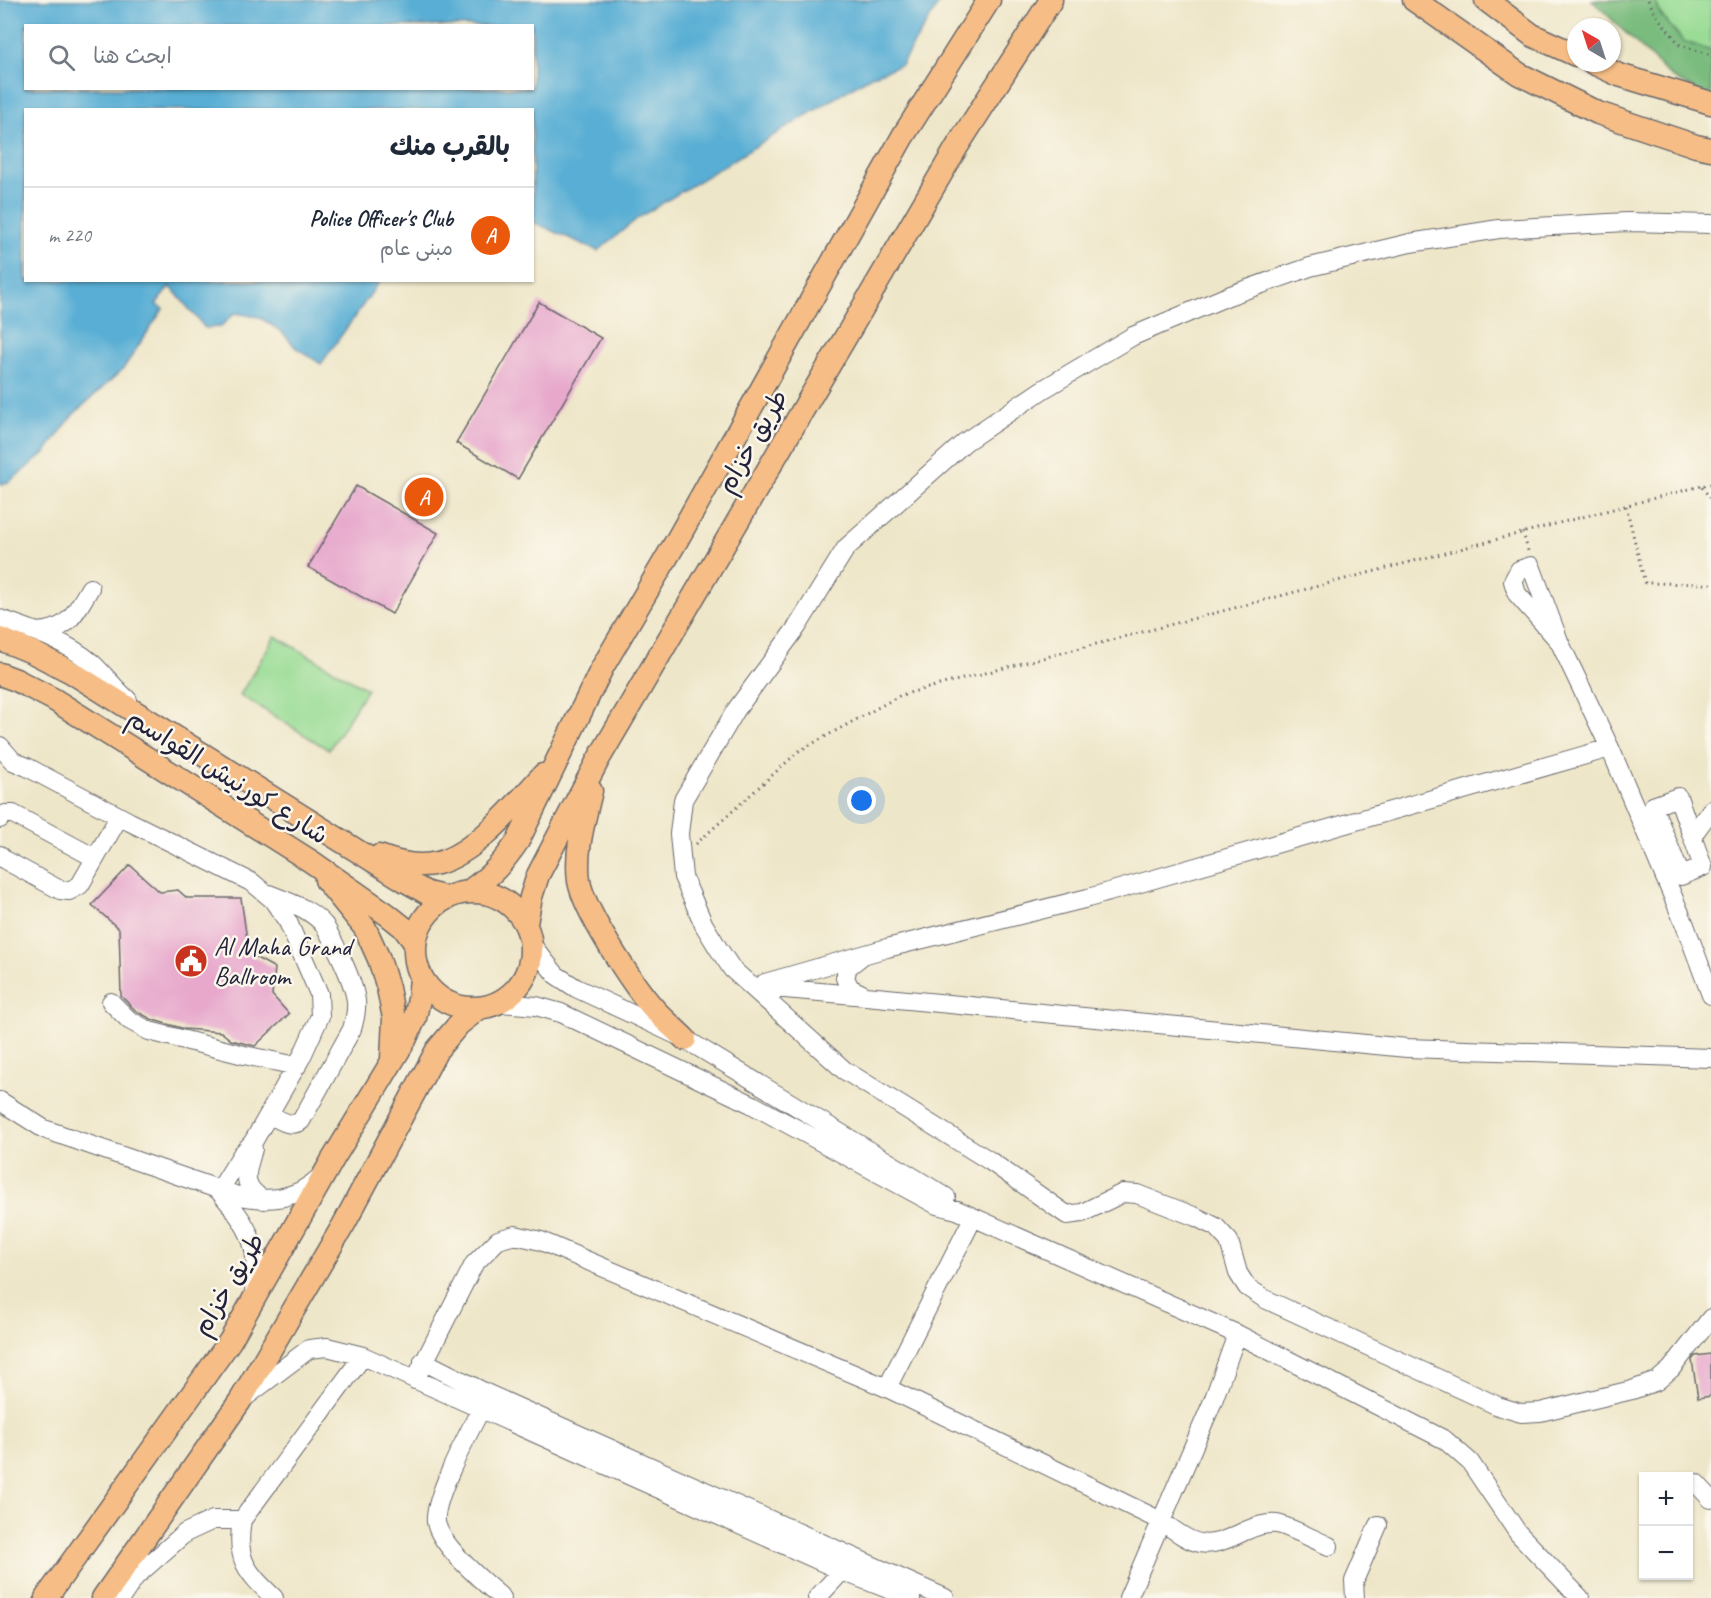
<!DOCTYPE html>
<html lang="ar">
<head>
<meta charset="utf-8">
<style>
	body { margin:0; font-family:Caveat,"Playpen Sans Arabic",sans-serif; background:#f2f2f3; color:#1f2937; direction:rtl }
	.controls { position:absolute; right:18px; bottom:18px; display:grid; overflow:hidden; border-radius:0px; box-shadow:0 2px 4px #0004 }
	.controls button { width:54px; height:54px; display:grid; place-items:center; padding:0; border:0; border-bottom:2px solid #e0e1e3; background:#fff; color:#1f2937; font:30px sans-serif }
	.compass { position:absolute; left:1567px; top:18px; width:54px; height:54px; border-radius:50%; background:#fff; box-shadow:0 2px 4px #0004; rotate:321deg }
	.you { position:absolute; left:862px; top:801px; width:21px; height:21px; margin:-15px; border:4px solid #fff; border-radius:50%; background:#1a73e8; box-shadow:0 0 0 9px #1a73e833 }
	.badge { display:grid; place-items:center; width:39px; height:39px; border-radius:50%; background:#ea580c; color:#fff; font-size:20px; font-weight:700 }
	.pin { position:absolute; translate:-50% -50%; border:3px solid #fff; box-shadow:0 2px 6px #0006 }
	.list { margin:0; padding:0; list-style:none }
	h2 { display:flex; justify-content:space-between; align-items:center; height:78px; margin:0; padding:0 24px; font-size:26px }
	h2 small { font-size:20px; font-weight:400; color:#747a83 }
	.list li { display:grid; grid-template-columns:39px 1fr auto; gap:18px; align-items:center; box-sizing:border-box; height:96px; padding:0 24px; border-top:2px solid #e0e1e3 }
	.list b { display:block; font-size:22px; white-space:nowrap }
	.list p { margin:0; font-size:20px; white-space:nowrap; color:#747a83 }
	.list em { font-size:20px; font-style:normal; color:#747a83 }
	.icon { flex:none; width:33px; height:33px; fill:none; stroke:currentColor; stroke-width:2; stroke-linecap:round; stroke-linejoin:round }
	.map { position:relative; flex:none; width:1711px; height:1598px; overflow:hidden; direction:ltr }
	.search { position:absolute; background:#fff; box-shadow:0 2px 4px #0004; left:24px; top:24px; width:510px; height:66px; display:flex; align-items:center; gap:15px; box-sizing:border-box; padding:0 21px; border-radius:0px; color:#747a83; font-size:22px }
	.panel { position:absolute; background:#fff; box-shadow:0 2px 4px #0004; left:24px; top:108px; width:510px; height:174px; border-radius:0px; direction:rtl }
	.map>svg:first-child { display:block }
</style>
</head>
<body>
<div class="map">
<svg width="1711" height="1598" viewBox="0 0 1711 1598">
	<rect width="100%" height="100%" fill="#fbf7ec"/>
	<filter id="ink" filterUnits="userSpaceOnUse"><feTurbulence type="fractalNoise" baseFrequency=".0167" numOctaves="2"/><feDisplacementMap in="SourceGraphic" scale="12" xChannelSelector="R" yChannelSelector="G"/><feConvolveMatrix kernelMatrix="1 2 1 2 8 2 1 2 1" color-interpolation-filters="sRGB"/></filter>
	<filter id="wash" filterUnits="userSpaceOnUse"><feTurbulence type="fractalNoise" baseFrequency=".008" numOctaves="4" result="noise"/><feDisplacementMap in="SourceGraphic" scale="24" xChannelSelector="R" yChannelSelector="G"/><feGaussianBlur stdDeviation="1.35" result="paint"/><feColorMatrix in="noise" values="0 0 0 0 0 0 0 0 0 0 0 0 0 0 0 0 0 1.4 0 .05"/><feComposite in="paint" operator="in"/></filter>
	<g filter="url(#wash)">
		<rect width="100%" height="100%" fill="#eee6c8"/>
		<path fill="#99dc94" stroke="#5e7f68" stroke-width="1.5" d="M1655,0H1711V51L1683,41L1661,15Z
			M275,636L367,689L329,750L240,695Z"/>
		<path fill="#7abc7e" stroke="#4e6f5c" stroke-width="1.5" d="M1592,0H1655L1661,15L1683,41L1711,51V98L1671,77Z"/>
		<path fill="#58aed4" stroke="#3d6888" stroke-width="1.5" fill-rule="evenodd" d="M0,0H941L901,65L871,76L638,218L598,251L533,222L532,110H26V280L380,281L321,364L295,347L282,332L259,317L235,313L220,327L205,328L170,286L156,304L163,309L123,369L73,415L45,453L9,482L0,484ZM26,26H532V88H26Z"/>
		<g id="blocks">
			<path fill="#e7a8cc" d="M539,302L601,338L518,479L456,443Z
				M356,486L438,533L392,614L308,567Z
				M130,865L160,892L178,890L187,898H241L249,954L275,968L272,995L289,1014L255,1046L231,1040L221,1032L185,1029L153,1020L136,1011L121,996L119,929L92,905Z
				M1711,1354V1396L1698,1398L1692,1360L1695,1356Z"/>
		</g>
	</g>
	<g filter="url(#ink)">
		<use href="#blocks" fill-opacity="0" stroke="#69676c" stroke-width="1.5"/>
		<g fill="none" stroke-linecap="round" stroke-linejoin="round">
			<defs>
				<path id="minor" d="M1711,224L1627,222L1499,229L1410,243L1310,267L1228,296L1133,336L1042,390L965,442L846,548L797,627L736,710L683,800L679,834L683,877L704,925L718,948L732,969L844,1070L990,1161L1067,1215L1082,1213L1123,1193L1137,1194L1196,1217L1216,1227L1229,1241L1238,1273L1247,1287L1265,1299L1498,1406L1521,1413L1540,1412L1632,1390L1657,1381L1671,1369L1711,1318
					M0,619C32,630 66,641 92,663C105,675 115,689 128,700
					M36,632C69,631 75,613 90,588
					M1559,641L1517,594L1513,581L1519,570L1531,566L1559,641L1610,748L1685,925L1711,995
					M0,746L13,761L27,767L130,822L253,883L273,900L288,922L319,994L320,1016L302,1056L253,1142L242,1154L219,1191
					M0,819L5,814H13L95,858
					M1692,836L1678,797L1653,806L1681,876L1703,867L1692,836L1711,810
					M0,855L5,860L60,890L69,891L80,885L119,817
					M532,945L556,975L576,988L685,1039L946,1197
					M862,956L848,967L845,978L850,988L864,995
					M765,983L887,948L1088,898L1610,748
					M751,986L866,996L1407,1048L1711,1058
					M111,1002L129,1020L149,1031L244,1055L297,1066
					M501,1003L536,1006L561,1013L751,1104L937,1205L957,1210L1237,1334L1445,1440L1470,1462L1518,1533L1580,1598
					M0,1101L44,1129L235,1195C267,1202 295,1201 320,1177
					M269,1114C280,1120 290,1128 301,1121L352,1029C355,1019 357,1011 356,1001C354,982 335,944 325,926C310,908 290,903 269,894
					M253,1149C247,1171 239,1185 264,1200
					M219,1191C250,1227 262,1248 253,1298
					M973,1218L887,1388L1161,1521C1197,1547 1204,1551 1245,1531C1254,1527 1267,1523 1277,1524C1288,1526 1317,1541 1329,1546
					M423,1361L488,1394L945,1598
					M415,1380L474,1264L498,1240L515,1235L541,1241L887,1388
					M244,1398L309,1349L327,1347L363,1356L842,1571L911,1598
					M486,1399C473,1425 433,1497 436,1522C440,1546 484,1582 502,1598
					M1696,1483L1711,1499
					M121,1598L135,1577L185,1533L213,1520H242
					M274,1598C247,1572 235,1560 242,1520L363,1356
					M817,1598L842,1571L848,1561
					M1128,1598L1213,1401L1237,1334
					M1355,1598L1354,1581L1378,1525"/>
				<path id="major" d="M1414,0L1519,74L1598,113L1696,146L1711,149
					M1486,0L1532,35L1576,55
					M1593,63L1619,75L1711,103
					M0,639L32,652L71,672L404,880L427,893L447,898
					M0,674L16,680L53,699L312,862L388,915L403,927L415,943
					M591,791C584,821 575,850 579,881C584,911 634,987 655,1010C664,1020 675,1029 685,1039
					M379,856C397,863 418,868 438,863C477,852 516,804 543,775
					M326,880L365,928L379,959L388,988L394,1018L392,1059
					M469,891C491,876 503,863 518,841L602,668L677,540L903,136L989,0
					M415 950a58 58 0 1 1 116 0a58 58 0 1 1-116 0Z
					M526,923L531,897L538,875L598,760L958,145L1051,0
					M46,1598L230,1341L333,1159L405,1040L415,1018L419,999L421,978
					M103,1598L240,1401L344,1224L437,1050L459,1024L478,1009"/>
			</defs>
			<use href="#minor" stroke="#69676c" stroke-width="20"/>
			<use href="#major" stroke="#69676c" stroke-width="25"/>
			<path stroke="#69676c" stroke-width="3" stroke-dasharray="1.5 4.5" stroke-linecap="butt" d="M1648,0L1656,15L1680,45L1711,55
				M1711,484L1701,486L1711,499
				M1626,506L1645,583L1711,584
				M1523,532L1528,551
				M696,844L799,751L901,695L1701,486"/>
			<use href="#minor" stroke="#fff" stroke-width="18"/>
			<use href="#major" stroke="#f6be86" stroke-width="22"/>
		</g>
	</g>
	<defs>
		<symbol id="civic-disc" viewBox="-11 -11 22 22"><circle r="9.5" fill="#c8321e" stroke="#fbf7ec"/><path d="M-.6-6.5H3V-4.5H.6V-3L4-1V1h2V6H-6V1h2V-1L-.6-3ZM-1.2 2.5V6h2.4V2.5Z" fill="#fff"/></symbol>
	</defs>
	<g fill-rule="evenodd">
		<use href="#civic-disc" x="172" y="942" width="38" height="38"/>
	</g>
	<g text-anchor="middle" stroke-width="5" stroke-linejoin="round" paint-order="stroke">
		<g font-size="26" fill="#22223b" stroke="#fbf7ec">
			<text transform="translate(752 441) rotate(-60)" y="9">طريق خزام</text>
			<text transform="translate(228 776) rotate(32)" y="9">شارع كورنيش القواسم</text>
			<text transform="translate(228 1284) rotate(-59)" y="9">طريق خزام</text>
		</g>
		<g font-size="26" fill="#22223b" stroke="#fbf7ec" text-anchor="start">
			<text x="214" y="955">Al Maha Grand<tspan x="214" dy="30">Ballroom</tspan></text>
		</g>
	</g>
</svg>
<div class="controls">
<button>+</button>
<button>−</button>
</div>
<svg class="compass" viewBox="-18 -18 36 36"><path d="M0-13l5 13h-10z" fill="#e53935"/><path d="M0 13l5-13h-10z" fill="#747a83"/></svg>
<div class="you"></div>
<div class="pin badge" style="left:424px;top:497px">A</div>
<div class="search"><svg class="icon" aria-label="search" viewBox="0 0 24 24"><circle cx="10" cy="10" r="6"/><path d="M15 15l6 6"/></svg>ابحث هنا</div>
<section class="panel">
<h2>بالقرب منك<small></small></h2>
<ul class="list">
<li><span class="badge">A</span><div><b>Police Officer's Club</b><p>مبنى عام</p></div><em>220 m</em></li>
</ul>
</section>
</div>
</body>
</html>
